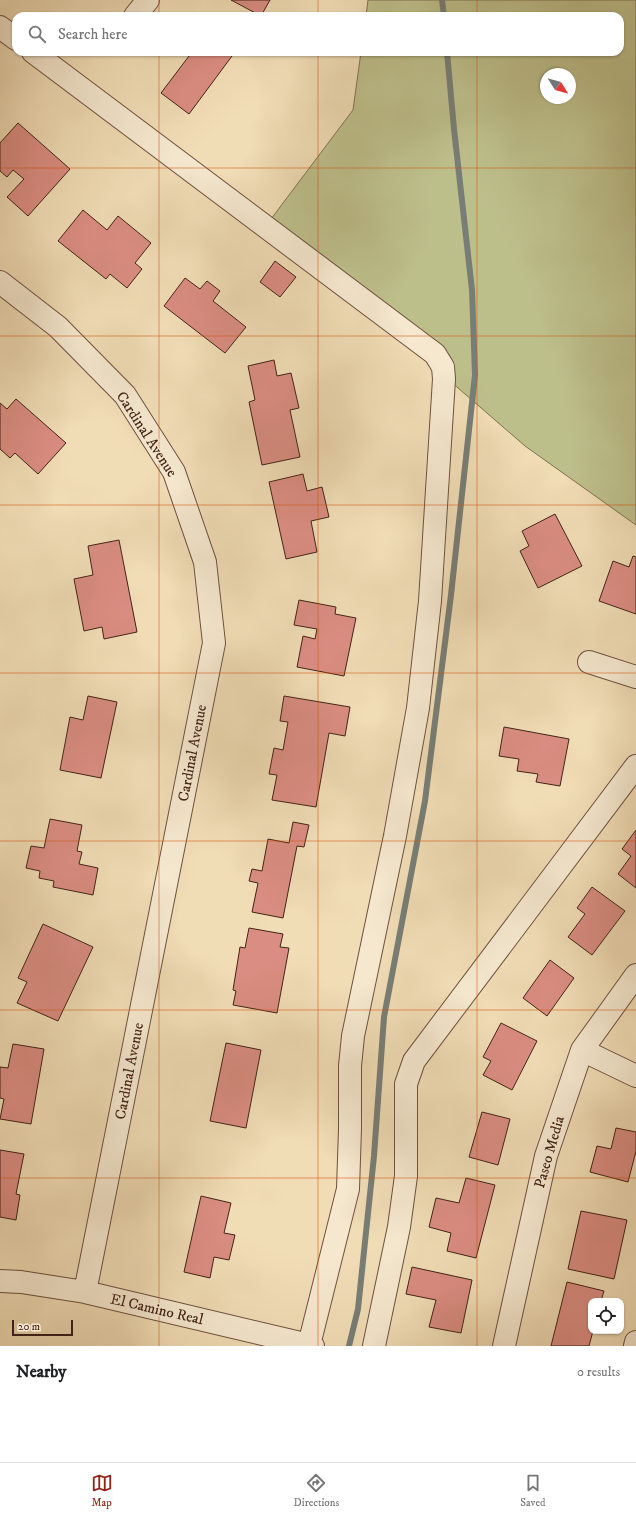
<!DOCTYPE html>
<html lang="en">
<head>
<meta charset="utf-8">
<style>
	body { margin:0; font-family:"IM FELL DW Pica",serif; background:#f6f6f6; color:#202124 }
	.controls { position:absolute; right:12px; bottom:12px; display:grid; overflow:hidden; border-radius:8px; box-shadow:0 1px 3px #0004 }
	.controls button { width:36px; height:36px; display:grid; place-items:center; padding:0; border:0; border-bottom:1px solid #e0e0e0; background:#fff; color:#202124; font:20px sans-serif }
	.compass { position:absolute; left:540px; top:68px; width:36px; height:36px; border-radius:50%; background:#fff; box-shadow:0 1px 3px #0004; rotate:127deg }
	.scale { position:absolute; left:12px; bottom:10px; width:61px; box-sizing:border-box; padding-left:4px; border:2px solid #432318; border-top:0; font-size:11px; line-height:14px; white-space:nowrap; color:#432318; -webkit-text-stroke:3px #f5e8cf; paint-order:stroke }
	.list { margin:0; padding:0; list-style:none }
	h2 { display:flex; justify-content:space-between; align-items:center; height:52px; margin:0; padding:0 16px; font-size:17px }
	h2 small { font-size:13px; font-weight:400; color:#757577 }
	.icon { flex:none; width:22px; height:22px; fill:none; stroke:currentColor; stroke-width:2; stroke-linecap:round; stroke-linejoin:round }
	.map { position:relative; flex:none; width:636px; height:1346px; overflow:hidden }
	.search { position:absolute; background:#fff; box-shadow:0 1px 3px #0004; left:12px; right:12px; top:12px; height:44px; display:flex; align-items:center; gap:10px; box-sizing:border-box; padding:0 14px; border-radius:12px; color:#757577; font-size:15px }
	.sheet { height:116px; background:#fff }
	nav { display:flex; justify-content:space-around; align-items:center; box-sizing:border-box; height:56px; border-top:1px solid #e0e0e0; background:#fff; font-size:11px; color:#757577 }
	nav a { display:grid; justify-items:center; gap:2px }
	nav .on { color:#8f2418 }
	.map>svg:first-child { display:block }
</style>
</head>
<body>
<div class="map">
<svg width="636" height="1346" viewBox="0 0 636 1346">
	<rect width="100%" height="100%" fill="#f0dcb5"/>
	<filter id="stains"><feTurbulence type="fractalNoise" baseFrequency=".005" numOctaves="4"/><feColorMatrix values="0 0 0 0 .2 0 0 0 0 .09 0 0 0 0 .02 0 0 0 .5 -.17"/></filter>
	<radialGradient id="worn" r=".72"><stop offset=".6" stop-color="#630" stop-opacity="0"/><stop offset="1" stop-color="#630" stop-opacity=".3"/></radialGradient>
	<path fill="#bdbf8b" stroke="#807152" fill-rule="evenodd" d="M368,0H636V525L525,446L435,368L271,219L353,110L361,52H620V16H366ZM546,74H570V98H546Z"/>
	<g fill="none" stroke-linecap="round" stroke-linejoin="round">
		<path stroke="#787e76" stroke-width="6" d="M442,0L444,16
			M349,1346L358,1309L374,1156L384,1017L425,801L451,595L475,375L472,290L454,129L447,52"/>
	</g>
	<path fill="#da8d82" stroke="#432318" d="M231,0H270L261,16Z
		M192,52H227L232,56L189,114L161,93Z
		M18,123L70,169L28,216L7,197L24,179L13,170L7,177L0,171V143Z
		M83,210L107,230L118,216L151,243L135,263L142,269L127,288L110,274L106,279L58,241Z
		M275,261L296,277L280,297L260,282Z
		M185,278L200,289L207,281L220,291L213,301L246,327L225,353L164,306Z
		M274,360L277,376L291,373L299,408L290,410L300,457L262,465L249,402L255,400L248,366Z
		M16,399L66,443L38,474L15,453L10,458L0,449V403L7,409Z
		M303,474L307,491L322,487L329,517L311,521L317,552L286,559L269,482Z
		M555,514L582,566L538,588L520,551L529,546L522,531Z
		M119,540L137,632L104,639L102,627L84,631L74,579L93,575L88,546Z
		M633,556L636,557V614L599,601L613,561L629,567Z
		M299,600L336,607L335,614L356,618L344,676L297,667L303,636L315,639L317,629L294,625Z
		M88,696L117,702L101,778L60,770L70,717L83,720Z
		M284,696L350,707L345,736L329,733L316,807L272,800L277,775L269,774L274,748L283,750L288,722L280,721Z
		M504,727L569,739L560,786L536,782L538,774L517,771L519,759L499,756Z
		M50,819L82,825L77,851L82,852L79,864L98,868L93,895L53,887L54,881L39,878L40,871L26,868L31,846L44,848Z
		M293,822L309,825L304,847L297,846L283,918L252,912L258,883L249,881L252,869L262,871L268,839L289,843Z
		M636,830V888L618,874L631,856L622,849Z
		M592,887L625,911L592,955L568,937L585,914L577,908Z
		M43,924L93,947L58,1021L17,1003L27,982L18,978Z
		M249,928L283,934L280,947L289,948L277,1013L233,1005L236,991L233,990L240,947L245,948Z
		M550,960L574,978L547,1016L523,998Z
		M501,1023L537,1041L512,1090L483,1075L491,1061L483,1057Z
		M226,1043L261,1050L246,1128L210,1121Z
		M13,1044L44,1049L31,1124L0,1119L4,1099L0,1098V1067L8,1068Z
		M482,1112L510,1119L498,1165L469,1157Z
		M616,1128L636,1132V1151L628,1182L590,1172L597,1146L611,1149Z
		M0,1150L24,1154L16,1194L20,1195L16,1220L0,1217Z
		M466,1178L495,1185L476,1258L447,1251L451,1233L429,1227L436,1198L459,1203Z
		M201,1196L231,1203L224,1233L235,1235L229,1260L214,1257L210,1278L184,1272Z
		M581,1211L627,1220L614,1279L568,1269Z
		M412,1267L472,1280L461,1333L429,1327L436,1300L406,1294Z
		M567,1282L604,1291L601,1301H591V1331H593L589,1346H551Z"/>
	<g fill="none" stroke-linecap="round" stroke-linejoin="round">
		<defs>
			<path id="minor" d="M135,16L148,0
				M0,27L16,39
				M33,52L435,354L443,367L444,379L430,601L418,708L395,836L353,1036L350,1066V1129L348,1189L309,1345
				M0,282L58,327L125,395L174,472L205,562L214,643L85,1292
				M589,662L636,677
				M582,1050L636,1076
				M0,1281L21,1282L85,1292L313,1346
				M374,1346L399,1227L406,1176V1084L414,1061L636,766
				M504,1346L546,1156L582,1050L636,975
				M635,1346L636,1342"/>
		</defs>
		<use href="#minor" stroke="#6e513f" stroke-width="24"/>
		<use href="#minor" stroke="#f5e8cf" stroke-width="22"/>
	</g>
	<path fill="none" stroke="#d8540d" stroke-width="1" stroke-opacity="0.55" d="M159,0V16M318,0V16M477,0V16M159,52V1346M318,52V1346M477,52V1346M0,168H636M0,336H636M0,505H636M0,673H636M0,841H636M0,1010H636M0,1178H636"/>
	<g text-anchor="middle" stroke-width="3" stroke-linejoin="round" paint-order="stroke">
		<g font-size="15" fill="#432318" stroke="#f5e8cf">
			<text transform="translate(147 434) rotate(57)" y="5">Cardinal Avenue</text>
			<text transform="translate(192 753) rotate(-79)" y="5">Cardinal Avenue</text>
			<text transform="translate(129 1071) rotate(-79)" y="5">Cardinal Avenue</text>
			<text transform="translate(549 1152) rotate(-74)" y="5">Paseo Media</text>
			<text transform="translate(157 1309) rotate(13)" y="5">El Camino Real</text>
		</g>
	</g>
	<rect width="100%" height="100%" filter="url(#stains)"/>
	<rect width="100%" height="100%" fill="url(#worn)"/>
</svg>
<div class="controls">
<button><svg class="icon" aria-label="locate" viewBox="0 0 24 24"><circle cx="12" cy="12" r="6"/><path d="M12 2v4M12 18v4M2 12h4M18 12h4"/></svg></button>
</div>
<svg class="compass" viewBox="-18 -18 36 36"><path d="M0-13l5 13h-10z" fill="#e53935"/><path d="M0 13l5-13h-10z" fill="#757577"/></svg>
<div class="scale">20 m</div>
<div class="search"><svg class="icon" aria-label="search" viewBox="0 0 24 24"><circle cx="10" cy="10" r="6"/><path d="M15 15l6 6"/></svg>Search here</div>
</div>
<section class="sheet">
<h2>Nearby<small>0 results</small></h2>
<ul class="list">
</ul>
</section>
<nav>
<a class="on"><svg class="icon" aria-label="map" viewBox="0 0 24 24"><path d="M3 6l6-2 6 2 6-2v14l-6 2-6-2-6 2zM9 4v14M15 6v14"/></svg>Map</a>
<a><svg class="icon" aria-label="directions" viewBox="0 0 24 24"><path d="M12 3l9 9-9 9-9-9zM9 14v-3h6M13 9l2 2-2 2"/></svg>Directions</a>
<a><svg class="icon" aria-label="saved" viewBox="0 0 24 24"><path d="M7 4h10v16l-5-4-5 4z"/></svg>Saved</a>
</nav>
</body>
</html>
